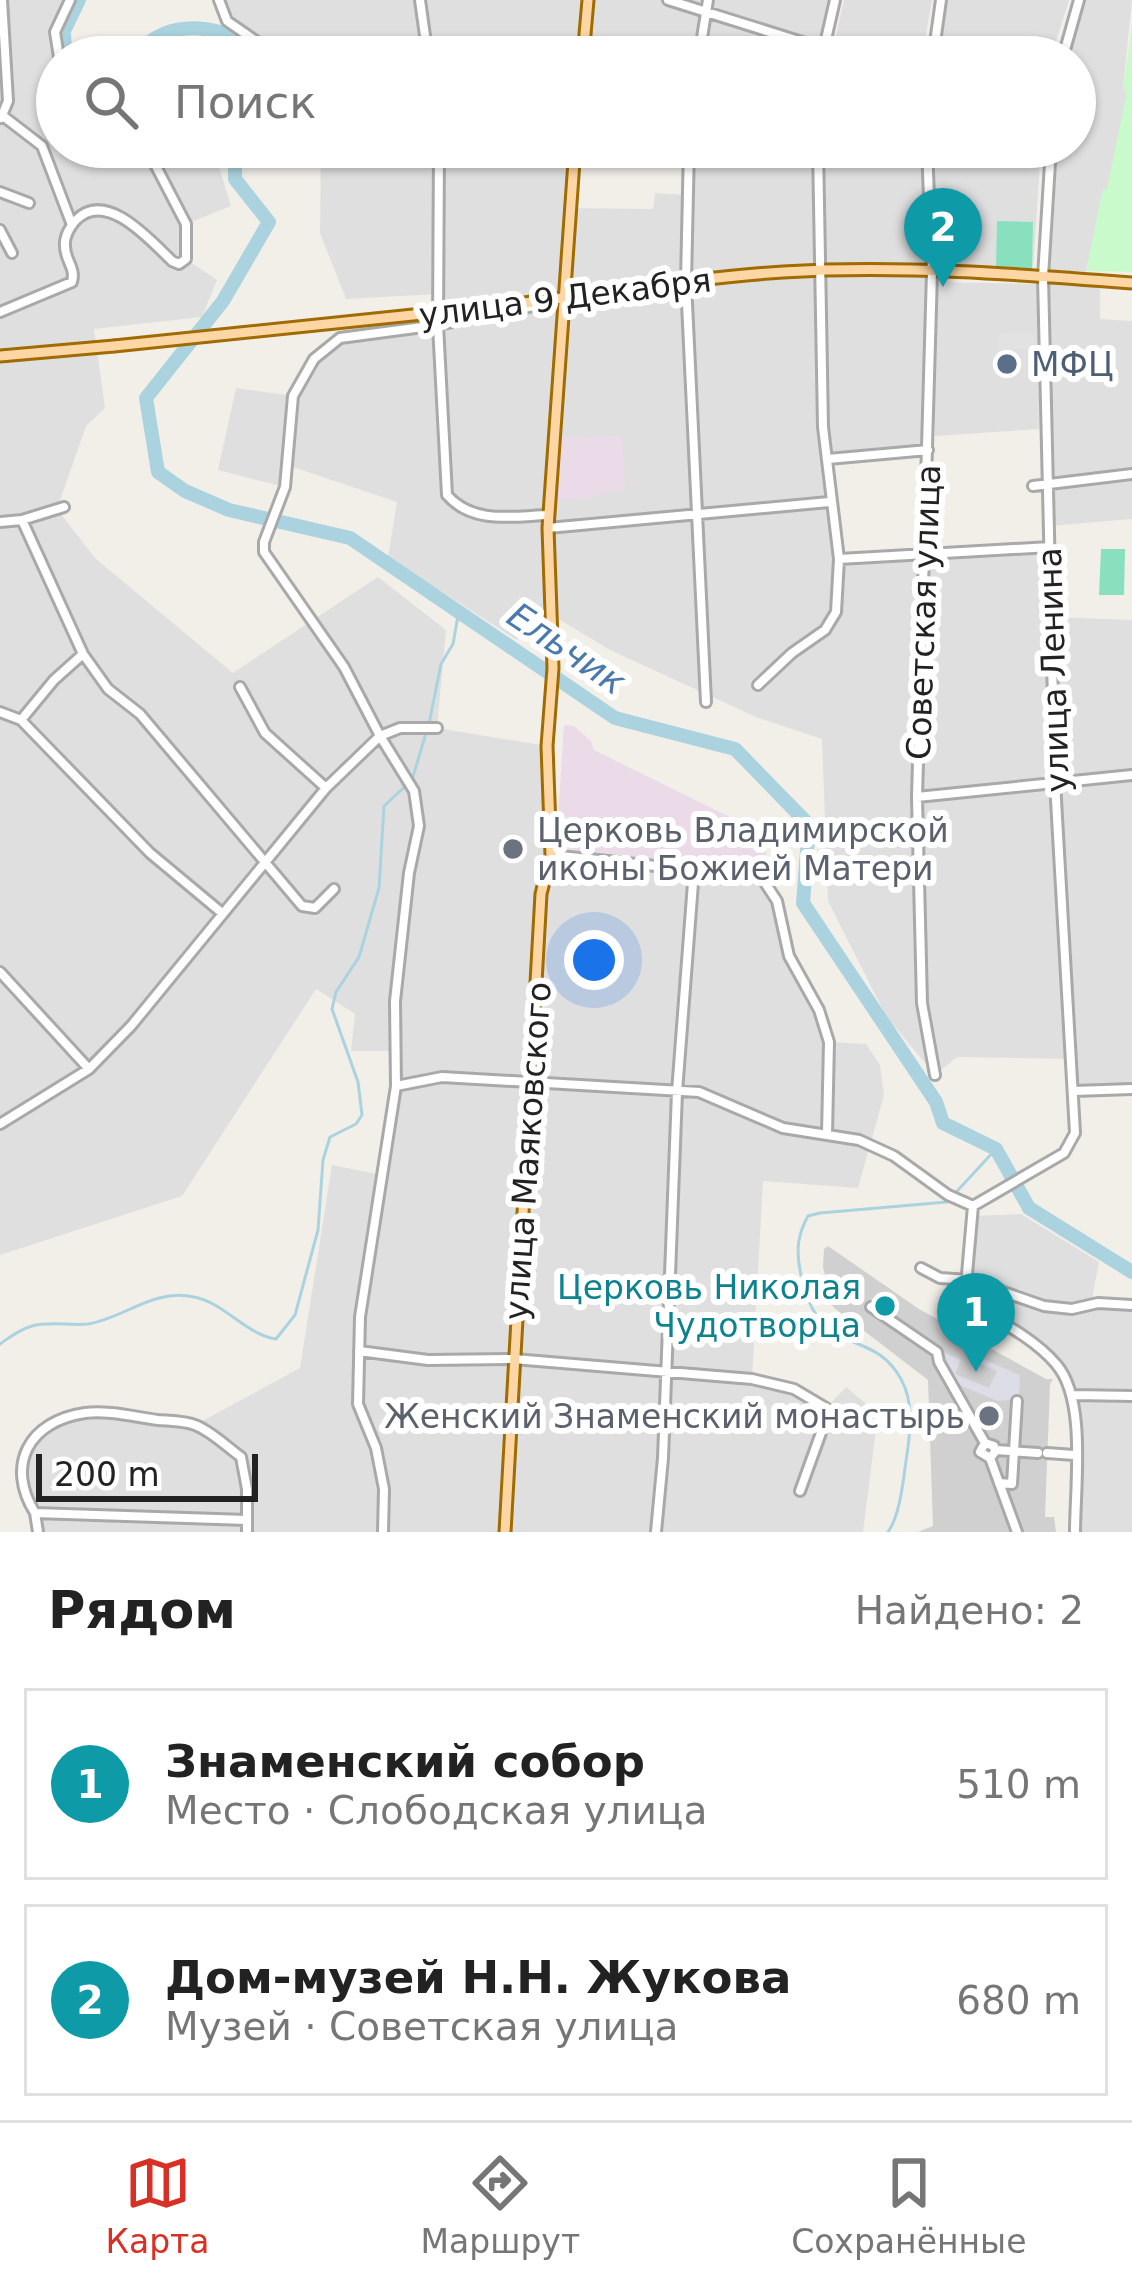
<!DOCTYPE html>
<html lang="ru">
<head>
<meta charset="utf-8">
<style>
	body { margin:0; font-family:"DejaVu Sans",sans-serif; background:#f6f6f6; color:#222 }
	.scale { position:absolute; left:36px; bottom:30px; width:222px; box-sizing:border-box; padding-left:12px; border:6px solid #222; border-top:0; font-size:33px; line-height:42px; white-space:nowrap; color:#222; -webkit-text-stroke:9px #fff; paint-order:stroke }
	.you { position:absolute; left:594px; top:960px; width:42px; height:42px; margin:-30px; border:9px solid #fff; border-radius:50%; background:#1a73e8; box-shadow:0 0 0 18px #1a73e833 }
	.badge { display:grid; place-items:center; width:78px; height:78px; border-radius:50%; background:#d93025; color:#fff; font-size:39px; font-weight:700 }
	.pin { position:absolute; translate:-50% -99px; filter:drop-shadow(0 3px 6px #0008) }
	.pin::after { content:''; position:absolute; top:63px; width:42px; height:36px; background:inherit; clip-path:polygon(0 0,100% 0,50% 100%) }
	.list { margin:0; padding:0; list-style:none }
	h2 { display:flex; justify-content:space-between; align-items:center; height:156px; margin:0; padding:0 48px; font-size:51px }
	h2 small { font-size:39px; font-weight:400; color:#767676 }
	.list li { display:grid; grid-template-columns:78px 1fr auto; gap:36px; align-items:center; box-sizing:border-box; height:192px; margin:0 24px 24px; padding:0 24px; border:3px solid #e0e0e0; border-radius:0px }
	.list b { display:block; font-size:45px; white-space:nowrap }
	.list p { margin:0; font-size:39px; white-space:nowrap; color:#767676 }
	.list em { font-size:39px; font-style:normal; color:#767676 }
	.icon { flex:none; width:66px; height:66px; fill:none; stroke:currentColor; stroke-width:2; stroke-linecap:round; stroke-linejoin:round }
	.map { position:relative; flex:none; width:1132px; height:1532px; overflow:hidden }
	.search { position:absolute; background:#fff; box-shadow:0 3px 9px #0004; left:36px; right:36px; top:36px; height:132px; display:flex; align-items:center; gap:30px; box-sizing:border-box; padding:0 42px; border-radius:66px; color:#767676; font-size:45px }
	.sheet { height:588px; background:#fff }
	nav { display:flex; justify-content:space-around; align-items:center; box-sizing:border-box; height:168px; border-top:3px solid #e0e0e0; background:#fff; font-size:33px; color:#767676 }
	nav a { display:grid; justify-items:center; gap:6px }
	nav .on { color:#d93025 }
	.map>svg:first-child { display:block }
</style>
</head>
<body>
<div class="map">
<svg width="1132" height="1532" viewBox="0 0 1132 1532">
	<rect width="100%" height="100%" fill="#f2efe9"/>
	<path fill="#e0dfdf" d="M0,0H70L55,32L57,147H213L231,206L186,224V259L217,280L202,317L94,329L105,408L86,426L57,509L95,558L233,673L378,577L446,630L437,728L547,746L552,855L758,872L777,901L789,956L819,1010L829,1042L866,1044L880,1065L884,1095L858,1188L763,1181L752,1378L772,1383L826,1408L846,1387L878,1414L863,1532H38L20,1469L37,1434L82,1413L195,1425L300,1368L332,1165L382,1175L397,1051H351L355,1014L316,989L182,1196L0,1255Z
		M219,0H835L823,47L850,57H279L227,21Z
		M844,0H932L922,57H865L834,45Z
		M948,0H1069L1051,57H939Z
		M1085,0H1132L1123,89L1127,90L1125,113L1107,190H1103L1086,272L1050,270L1058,147H1075V57H1069Z
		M321,147H575L571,208L653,209L655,193L687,195L689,147H927L932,282L1038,284L1039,429L935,436L934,296L928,450L828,460L839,558L1049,549L1051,617L1132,620V1089L1074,1091L1071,1059L957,1057L935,1075L886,1016L828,901L822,739L756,717L610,650L537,606L517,640L388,557L397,502L290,466L285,487L218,470L236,388L293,396L304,374L342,337L438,325V294L346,299L320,233Z
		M934,147H1041L1033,270L935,268Z
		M1043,277L1100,281V319L1132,321V519L1049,526Z
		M1021,1214L1099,1262L1091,1304L1132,1305V1532H1075L1074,1395L1058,1365L965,1297L973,1216Z"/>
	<path fill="#ebdbe8" d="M622,436L625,489L579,499H554L557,438Z
		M564,725L574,726L591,741L594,750L754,829L767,841L765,866L705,864L556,848Z"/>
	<path fill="#d0d0d0" d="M828,1246L919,1309L1046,1379H1053L1050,1384L1045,1517H1054L1056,1532H918L933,1526L928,1380L833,1307L823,1267L824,1249Z"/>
	<path fill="#c8facc" d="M1132,24V272L1086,271L1103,189H1107L1127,91L1123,90Z"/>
	<path fill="#88e0be" d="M997,221L1033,222L1032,269L996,268Z
		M1101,549H1125L1124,595H1099Z"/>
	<path fill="#e2e2e2" d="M1034,333L1035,348L998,350L1000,334Z"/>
	<path fill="#dddde8" d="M936,1349L961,1360L955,1374L989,1388L997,1371L970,1359L972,1354L1020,1375L1019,1399L998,1401L945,1379L933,1359Z"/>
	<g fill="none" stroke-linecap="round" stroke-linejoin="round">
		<path stroke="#aad3df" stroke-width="3" d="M429,724L441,664L453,644L459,610
			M0,1344C10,1337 20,1329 32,1326C50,1321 70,1326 88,1324C125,1318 153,1288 194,1297C225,1303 245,1334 276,1339L295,1315L318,1230L323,1160L330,1137L356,1124L362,1115L358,1082L332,1009L336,992L359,957L379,888L384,806L412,780L426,733
			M888,1532C900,1515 903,1482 906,1461C910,1434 915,1404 901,1379C871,1324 817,1363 800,1270C796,1249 798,1234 808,1216L820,1213L947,1202L996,1149"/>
		<path stroke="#aad3df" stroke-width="14" d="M71,57L65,52L64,31L79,0
			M135,57C166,13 230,25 267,57
			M235,147V179L269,222L223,301L146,398L158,472L185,491L229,510L350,538L615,718L735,749L809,825L803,903L936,1102L943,1123L996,1149L1029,1208L1132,1272"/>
		<defs>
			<path id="minor" d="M219,0L227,21L279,57
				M420,0L428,57
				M668,0L850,57
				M59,57L55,32L70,0
				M699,57L708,0
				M822,57L835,0
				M933,57L941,0
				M1063,57L1079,0
				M3,116L42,146L72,225
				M1,118L8,101L2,0
				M439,147L438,325L447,495C473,525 514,516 549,515
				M689,147L686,282L706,702
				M927,147L932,272L917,797L922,1003L935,1075
				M1051,147L1043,277L1051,618L1055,782L1075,1133L1064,1153L973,1206L965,1297L970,1304C999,1321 1034,1338 1056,1364C1087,1399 1075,1486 1075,1532
				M0,192L29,203
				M0,230L12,253
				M0,312L72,282C76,267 65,261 65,246C64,237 70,226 76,220C106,189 150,240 172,261L179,264L186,259V224L146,147
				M828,459L928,450
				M1033,486L1132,474
				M22,520L64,507
				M0,522L22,520L83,654L108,689L140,714L302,906L315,908L334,889
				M548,528L829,502
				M839,559L1050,547
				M758,685L792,653L825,630L836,612L839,559L823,427L818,147
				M240,687L265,733L326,788
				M0,712L21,720L150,853L222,913
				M21,720L54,680L83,654
				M917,797L1132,775
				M551,855L694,870L758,872L777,901L789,956L819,1010L829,1042L827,1134
				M0,972L89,1069
				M396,1086L442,1077L699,1092L783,1128L859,1140L894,1156L948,1195L973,1206
				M1074,1091L1132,1089
				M0,1124L89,1069L131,1026L326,788L380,736L400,728H437
				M921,1268L940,1278L969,1280L1044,1306L1072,1309L1098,1303L1132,1305
				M871,1307L937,1352L939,1362L985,1443L994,1446L995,1452L990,1458
				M359,1351L428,1360L514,1359L752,1379L794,1389L826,1408V1419L800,1491
				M1074,1395L1132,1396
				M985,1443L980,1452L990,1458L1017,1532
				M996,1450L1038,1453
				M1047,1453L1074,1455
				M999,1483L1012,1484L1017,1401
				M35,1513C5,1465 29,1421 85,1413C108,1410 135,1417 158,1420C169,1421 185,1421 195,1425C211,1431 227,1447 241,1457L247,1489V1532
				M38,1532L35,1513L247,1520
				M383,1532L384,1489L376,1448L358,1404L360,1317L396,1086L395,1001L409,873L419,826L414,791L380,736L344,667L264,552V542L285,487L293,396L314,359L340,338L438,325L544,304
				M656,1532L663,1458L677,1092L694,870"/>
			<path id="major" d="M583,57L588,0
				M509,305C600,294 691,278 783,272C898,265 1017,274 1132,283
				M0,356L114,346
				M505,1532L541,894L551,855L547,746L553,668L548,528L575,147"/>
		</defs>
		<use href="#minor" stroke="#a9a9a9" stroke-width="14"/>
		<use href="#major" stroke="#a06b00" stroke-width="15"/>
		<use href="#minor" stroke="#fff" stroke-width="8"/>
		<use href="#major" stroke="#fcd6a4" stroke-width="9"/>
		<defs>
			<path id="major-bridge" d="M114,346L509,305"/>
		</defs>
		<use href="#major-bridge" stroke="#a06b00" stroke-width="15" stroke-linecap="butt"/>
		<use href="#major-bridge" stroke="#fcd6a4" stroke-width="9"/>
	</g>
	<circle fill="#5c6f8a" stroke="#fff" stroke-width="4.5" cx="1007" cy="364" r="12"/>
	<g fill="#6b7280" stroke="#fff" stroke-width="4.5">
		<circle cx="513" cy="849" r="12"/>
		<circle cx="989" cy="1416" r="12"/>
	</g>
	<circle fill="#0f9aa8" stroke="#fff" stroke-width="4.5" cx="885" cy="1306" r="12"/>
	<g text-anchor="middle" stroke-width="12" stroke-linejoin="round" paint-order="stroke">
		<g font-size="33" fill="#222" stroke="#fff">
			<text transform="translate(565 297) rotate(-7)" y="12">улица 9 Декабря</text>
			<text transform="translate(923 612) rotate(-88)" y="12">Советская улица</text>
			<text transform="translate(1053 670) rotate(-92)" y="12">улица Ленина</text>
			<text transform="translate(527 1151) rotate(-86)" y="12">улица Маяковского</text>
		</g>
		<g font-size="33" fill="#4e5e75" stroke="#fff" text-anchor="start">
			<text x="1031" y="376">МФЦ</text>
		</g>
		<g font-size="33" fill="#5b616d" stroke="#fff" text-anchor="start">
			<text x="537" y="842">Церковь Владимирской<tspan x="537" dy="38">иконы Божией Матери</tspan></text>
			<text x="965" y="1428" text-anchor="end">Женский Знаменский монастырь</text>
		</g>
		<g font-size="33" fill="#0d838f" stroke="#fff" text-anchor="end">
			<text x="861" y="1299">Церковь Николая<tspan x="861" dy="38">Чудотворца</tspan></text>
		</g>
		<g font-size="36" font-style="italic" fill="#4a7aab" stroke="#fff">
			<text transform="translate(567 648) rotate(34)" y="13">Ельчик</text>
		</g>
	</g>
</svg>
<div class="scale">200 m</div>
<div class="you"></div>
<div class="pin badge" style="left:976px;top:1372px;background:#0f9aa8">1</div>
<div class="pin badge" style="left:943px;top:287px;background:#0f9aa8">2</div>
<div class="search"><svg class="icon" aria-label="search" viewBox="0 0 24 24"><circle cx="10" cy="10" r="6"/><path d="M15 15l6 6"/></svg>Поиск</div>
</div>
<section class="sheet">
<h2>Рядом<small>Найдено: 2</small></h2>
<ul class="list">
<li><span class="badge" style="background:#0f9aa8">1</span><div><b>Знаменский собор</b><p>Место · Слободская улица</p></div><em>510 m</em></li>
<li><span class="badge" style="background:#0f9aa8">2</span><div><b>Дом-музей Н.Н. Жукова</b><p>Музей · Советская улица</p></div><em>680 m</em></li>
</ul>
</section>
<nav>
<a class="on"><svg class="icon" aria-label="map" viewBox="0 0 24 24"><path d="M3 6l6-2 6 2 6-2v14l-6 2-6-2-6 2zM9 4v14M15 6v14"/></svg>Карта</a>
<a><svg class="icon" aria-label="directions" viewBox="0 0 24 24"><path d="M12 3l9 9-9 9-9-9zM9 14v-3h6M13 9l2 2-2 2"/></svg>Маршрут</a>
<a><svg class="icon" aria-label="saved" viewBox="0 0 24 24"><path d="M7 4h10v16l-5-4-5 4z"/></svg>Сохранённые</a>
</nav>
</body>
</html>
